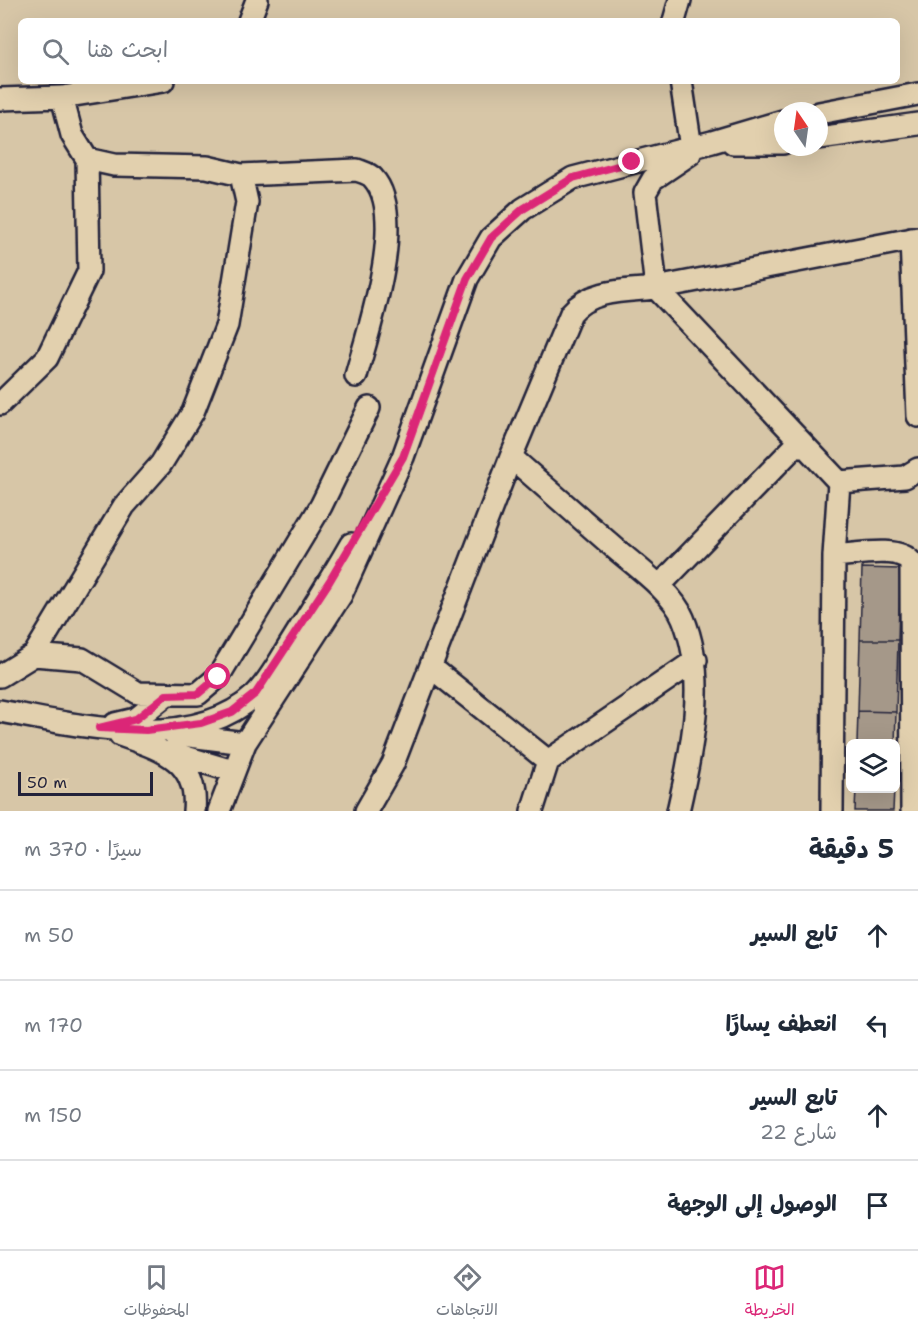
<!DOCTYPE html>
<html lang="ar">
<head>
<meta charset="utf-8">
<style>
	body { margin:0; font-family:"Shantell Sans","Playpen Sans Arabic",sans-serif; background:#f6f6f7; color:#1f2937; direction:rtl }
	.controls { position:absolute; right:18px; bottom:18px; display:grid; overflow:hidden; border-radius:9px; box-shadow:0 6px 24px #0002 }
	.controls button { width:54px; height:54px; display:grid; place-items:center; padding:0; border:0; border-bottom:2px solid #e0e1e3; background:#fff; color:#1f2937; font:30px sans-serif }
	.compass { position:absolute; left:774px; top:102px; width:54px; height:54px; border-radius:50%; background:#fff; box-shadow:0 6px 24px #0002; rotate:347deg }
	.scale { position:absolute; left:18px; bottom:15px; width:135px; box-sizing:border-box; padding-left:6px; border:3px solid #22223b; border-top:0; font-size:16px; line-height:21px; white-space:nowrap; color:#22223b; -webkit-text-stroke:4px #e2d0ae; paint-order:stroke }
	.stop { position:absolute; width:18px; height:18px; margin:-14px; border:4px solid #db2777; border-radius:50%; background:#fff }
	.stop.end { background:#db2777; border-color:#fff; box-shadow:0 2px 6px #0008 }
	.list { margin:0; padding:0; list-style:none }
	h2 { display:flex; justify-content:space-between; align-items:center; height:78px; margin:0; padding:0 24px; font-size:26px }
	h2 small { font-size:20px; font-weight:400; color:#747a83 }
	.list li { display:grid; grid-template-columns:39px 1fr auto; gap:18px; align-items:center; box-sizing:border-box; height:90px; padding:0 24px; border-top:2px solid #e0e1e3 }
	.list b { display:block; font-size:22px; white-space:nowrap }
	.list p { margin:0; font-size:20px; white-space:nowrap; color:#747a83 }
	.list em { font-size:20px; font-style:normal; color:#747a83 }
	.icon { flex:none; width:33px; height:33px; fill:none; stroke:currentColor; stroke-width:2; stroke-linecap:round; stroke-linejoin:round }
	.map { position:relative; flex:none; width:918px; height:811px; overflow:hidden; direction:ltr }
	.search { position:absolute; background:#fff; box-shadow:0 6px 24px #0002; left:18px; right:18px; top:18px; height:66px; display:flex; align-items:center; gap:15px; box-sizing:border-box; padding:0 21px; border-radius:9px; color:#747a83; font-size:22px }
	.sheet { height:438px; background:#fff }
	nav { display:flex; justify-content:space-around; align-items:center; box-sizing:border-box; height:84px; border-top:2px solid #e0e1e3; background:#fff; font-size:16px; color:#747a83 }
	nav a { display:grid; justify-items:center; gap:3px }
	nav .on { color:#db2777 }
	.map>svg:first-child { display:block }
</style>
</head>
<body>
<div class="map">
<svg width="918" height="811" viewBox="0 0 918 811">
	<rect width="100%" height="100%" fill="#d7c6a7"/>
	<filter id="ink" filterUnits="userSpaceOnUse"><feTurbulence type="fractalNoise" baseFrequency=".0167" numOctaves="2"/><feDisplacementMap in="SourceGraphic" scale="12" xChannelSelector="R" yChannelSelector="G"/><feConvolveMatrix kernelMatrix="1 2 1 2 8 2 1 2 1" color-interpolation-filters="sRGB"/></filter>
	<g filter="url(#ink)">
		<path fill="#a59889" stroke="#22223b" stroke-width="1.5" d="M862,568L900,569L898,640H860Z
			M860,640H898L896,712L858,711Z
			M858,711L896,712L895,744H857Z
			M856,788H894L893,811H855Z"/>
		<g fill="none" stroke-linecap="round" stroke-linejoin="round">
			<defs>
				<path id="minor" d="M249,21L257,0
					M674,21L680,0
					M681,81L691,148
					M0,99L62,97L163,81
					M819,113L918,94
					M819,138L918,124
					M733,143H783
					M241,175L357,170C362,172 370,174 373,178C408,216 368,331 356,376
					M918,238L656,288L839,482L905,477L918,469
					M911,239L918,416
					M0,404L47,358L89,271L87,159
					M511,457C546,488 582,519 617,550C637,567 673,593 683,618C708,678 692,750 678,811
					M834,556C854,555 899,545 911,562L912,811
					M659,586L799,442
					M34,655L82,659L138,693L198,694L218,677L321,506L369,408
					M432,668L548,761L696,660
					M0,676L34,655L124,506L161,464L193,412L227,325L247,202L241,175L207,167L114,165L87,159L72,135L62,97
					M0,711C77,725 191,754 255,695C269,681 279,662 289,646C310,612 331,579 351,544
					M115,724L136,719L166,695
					M174,734L245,743
					M120,735C160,749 199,759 194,811
					M169,752L233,771
					M219,811L245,743L341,595L403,457L467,279L491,238L523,209L573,178L712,142L783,121
					M366,811L393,764L511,457L571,313C591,289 626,291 656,288L645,193L653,179L690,154
					M532,811L548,761
					M832,811L834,556L839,482"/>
			</defs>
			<use href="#minor" stroke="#22223b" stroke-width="26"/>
			<use href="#minor" stroke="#e2d0ae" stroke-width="21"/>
		</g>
	</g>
	<g fill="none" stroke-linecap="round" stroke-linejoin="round" filter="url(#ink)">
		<path stroke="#db2777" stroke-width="8" d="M218,677L198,694L166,695L136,719L99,728L146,730L201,723L232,712L256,693L329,582L403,457L467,279L491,238L523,209L573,178L632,162"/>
	</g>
</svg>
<div class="controls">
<button><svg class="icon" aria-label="layers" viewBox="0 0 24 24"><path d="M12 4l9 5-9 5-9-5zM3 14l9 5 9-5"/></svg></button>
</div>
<svg class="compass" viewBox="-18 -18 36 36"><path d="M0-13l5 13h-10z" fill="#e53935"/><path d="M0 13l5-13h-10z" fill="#747a83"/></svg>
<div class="scale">50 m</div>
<div class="stop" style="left:218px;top:677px"></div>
<div class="stop end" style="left:632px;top:162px"></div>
<div class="search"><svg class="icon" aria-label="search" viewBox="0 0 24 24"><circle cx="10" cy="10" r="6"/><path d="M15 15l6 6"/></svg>ابحث هنا</div>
</div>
<section class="sheet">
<h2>5 دقيقة<small>سيرًا · 370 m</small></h2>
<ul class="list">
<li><svg class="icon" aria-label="ahead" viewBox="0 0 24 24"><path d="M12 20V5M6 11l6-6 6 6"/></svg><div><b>تابع السير</b></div><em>50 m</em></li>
<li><svg class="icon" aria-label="left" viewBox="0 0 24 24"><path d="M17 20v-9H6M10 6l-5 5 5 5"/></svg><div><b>انعطف يسارًا</b></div><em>170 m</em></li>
<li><svg class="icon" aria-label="ahead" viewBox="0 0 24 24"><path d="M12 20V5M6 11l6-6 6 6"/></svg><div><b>تابع السير</b><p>شارع 22</p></div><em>150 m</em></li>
<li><svg class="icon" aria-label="arrive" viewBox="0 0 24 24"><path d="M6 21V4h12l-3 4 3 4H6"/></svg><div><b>الوصول إلى الوجهة</b></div></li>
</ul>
</section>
<nav>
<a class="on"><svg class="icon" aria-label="map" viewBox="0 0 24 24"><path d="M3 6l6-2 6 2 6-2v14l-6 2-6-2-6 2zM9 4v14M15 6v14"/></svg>الخريطة</a>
<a><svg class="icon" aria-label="directions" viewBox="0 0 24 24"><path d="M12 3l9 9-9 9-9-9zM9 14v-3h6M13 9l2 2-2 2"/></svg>الاتجاهات</a>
<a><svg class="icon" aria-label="saved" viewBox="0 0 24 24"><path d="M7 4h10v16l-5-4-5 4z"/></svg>المحفوظات</a>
</nav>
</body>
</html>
